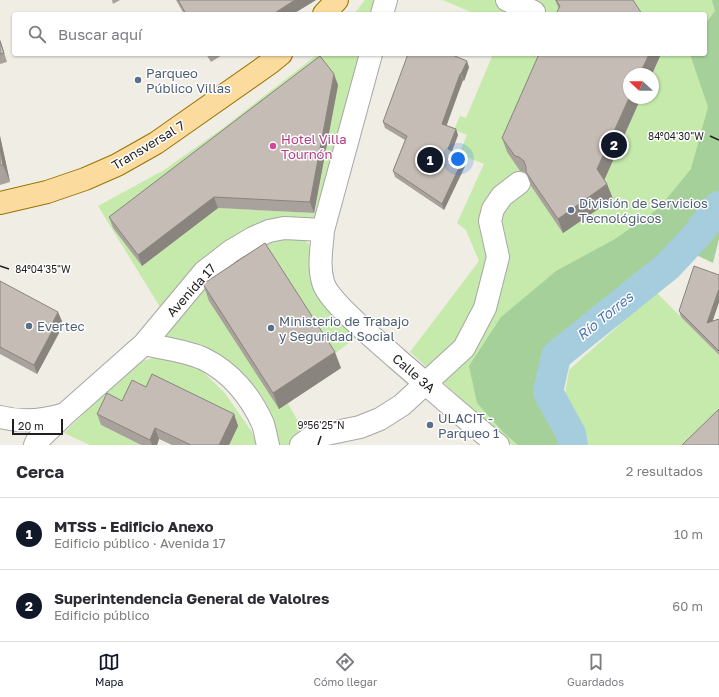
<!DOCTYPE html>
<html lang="es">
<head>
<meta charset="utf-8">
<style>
	body { margin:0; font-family:"Golos Text",sans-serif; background:#f2f2f3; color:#2b2b33 }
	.compass { position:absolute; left:623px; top:68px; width:36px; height:36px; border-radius:50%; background:#fff; box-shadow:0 1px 3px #0004; rotate:292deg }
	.scale { position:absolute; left:12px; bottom:10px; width:51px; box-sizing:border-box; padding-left:4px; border:2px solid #1f1f1f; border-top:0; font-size:11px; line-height:14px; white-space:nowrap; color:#1f1f1f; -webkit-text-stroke:3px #fff; paint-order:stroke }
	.you { position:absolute; left:458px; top:159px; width:14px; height:14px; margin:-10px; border:3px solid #fff; border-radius:50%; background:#1a73e8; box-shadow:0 0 0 6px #1a73e833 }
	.badge { display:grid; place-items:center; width:26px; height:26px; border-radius:50%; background:#111827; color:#fff; font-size:13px; font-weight:700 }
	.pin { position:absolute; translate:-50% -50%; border:2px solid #fff; box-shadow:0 1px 4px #0006 }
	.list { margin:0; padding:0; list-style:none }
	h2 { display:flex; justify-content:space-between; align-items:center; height:52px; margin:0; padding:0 16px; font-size:17px }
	h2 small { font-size:13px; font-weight:400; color:#7c7c81 }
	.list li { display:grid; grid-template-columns:26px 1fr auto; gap:12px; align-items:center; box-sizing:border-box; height:72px; padding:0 16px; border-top:1px solid #e1e1e2 }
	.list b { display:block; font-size:15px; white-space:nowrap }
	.list p { margin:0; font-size:13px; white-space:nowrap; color:#7c7c81 }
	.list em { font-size:13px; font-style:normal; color:#7c7c81 }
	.icon { flex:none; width:22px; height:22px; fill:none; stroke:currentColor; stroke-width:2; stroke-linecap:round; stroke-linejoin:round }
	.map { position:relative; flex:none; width:719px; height:445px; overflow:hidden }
	.search { position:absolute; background:#fff; box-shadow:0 1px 3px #0004; left:12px; right:12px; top:12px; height:44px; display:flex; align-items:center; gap:10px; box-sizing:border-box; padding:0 14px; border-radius:4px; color:#7c7c81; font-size:15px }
	.sheet { height:196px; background:#fff }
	nav { display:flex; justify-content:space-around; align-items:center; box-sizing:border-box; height:56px; border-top:1px solid #e1e1e2; background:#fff; font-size:11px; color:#7c7c81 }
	nav a { display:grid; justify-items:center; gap:2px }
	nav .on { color:#111827 }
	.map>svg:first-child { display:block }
</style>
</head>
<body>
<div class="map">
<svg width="719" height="445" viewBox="0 0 719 445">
	<rect width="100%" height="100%" fill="#f0ede5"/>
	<path fill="#c5eaab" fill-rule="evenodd" d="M365,0H381L377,14H354Z
		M443,0H576L561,14H475Z
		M629,0H719V190L555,336L542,397L562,445H512L410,352L479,261L466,230L457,223L484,164L459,154L467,135L454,130L460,116L466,118L493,54H550L507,152L564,233L603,183L641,98H653L652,74L661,54H705V14H638Z
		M318,54H365L316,222L286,220L246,228L216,249L160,307L98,206L164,170L223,128ZM338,85L314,213L218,208Z
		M293,237L303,239L309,244L312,278L358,336L333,355L288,404L305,433L291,445H275L269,416L161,337L212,274L249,249Z
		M656,292L719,355V420L695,445H580V430L563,406L569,370Z
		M153,358L179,360L199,368L224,392L252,432L257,445H229L238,425H101L141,445H90L64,433L135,363Z"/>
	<path fill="#a5d09a" d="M712,0H719V239L713,263L684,249L668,266L556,356L548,392L568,445H518L504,433L477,403L469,366L501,317L556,271L615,239L659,208L691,169L708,107L690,54H705V24L715,11Z"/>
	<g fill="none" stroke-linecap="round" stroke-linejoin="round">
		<path stroke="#a5cdde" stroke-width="30" d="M573,445L571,434L548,392L556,356L668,266L696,236L719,206"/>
		<defs>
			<path id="minor" d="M507,0L534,12
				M382,14L386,0
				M323,230C322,247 318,265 323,282C328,302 379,342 396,358C430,387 463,417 498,445
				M144,344C162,348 188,351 204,359C231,372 251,397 263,424C265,430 266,438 268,445
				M0,417C23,423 43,421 65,414
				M35,445L37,441L65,414L144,344L204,272L231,251L253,238L269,231L284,228L323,230L371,54
				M301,445L312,437L360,427L380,419L402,405L464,348L485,308L498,257L490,221L493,209L502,196L519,183"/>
			<path id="major" d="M324,14L337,0
				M0,203L47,192L85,179L117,165L156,143L270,63L281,54"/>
		</defs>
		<use href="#minor" stroke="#a6a6a6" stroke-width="24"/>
		<use href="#major" stroke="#9a7300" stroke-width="24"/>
		<use href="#minor" stroke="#fff" stroke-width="22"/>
		<use href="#major" stroke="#fcdb9e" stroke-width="22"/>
	</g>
	<path fill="#a9a29c" d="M112,0H120L113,4Z
		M176,0H316L293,14H184Z
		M555,0H633L559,9Z
		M0,39L7,62L0,64Z
		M206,54H224L211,62Z
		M661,54L652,74H629L604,180L607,184L613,199L563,233L531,186L526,173L524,172L520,171L507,152L502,138Z
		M469,67L464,81L463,80L446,125L456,129L458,135L452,151L464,157L466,164L444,210L395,177L393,171L405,140L385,128L383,122Z
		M338,85L314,213L218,208L142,266L113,228L109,217Z
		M0,136L10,182L0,185Z
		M719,275V302L712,321L719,319V355L681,317L679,311Z
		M0,281L62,321L58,329L59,333L37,374L0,354Z
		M203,284L341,368L279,409L209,301Z
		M146,387L234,414L238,426L229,445H172L159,439L157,445H141L101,425L97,414Z"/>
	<path fill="#8a847f" d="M295,0H316L293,14H273Z
		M649,54H661L652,74H640Z
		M467,61L469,67L464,81L461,74Z
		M334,74L338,85L314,213L310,202Z
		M460,74L463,80L445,130L442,124Z
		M629,98H641L603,183L597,169Z
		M456,129L458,135L450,156L448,149Z
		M0,136L10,182L3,165L0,149Z
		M464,157L466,164L444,210L442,204Z
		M607,184L613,199L563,233L558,219Z
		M214,197L218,208L142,266L138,255Z
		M719,289V302L710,329L707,323Z
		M58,312L62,321L58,329L59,333L37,374L34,365L53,322Z
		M335,352L341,368L279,409L273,393Z
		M234,414L238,426L229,445H219Z
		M155,428L159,439L157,445H152L150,440Z"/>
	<path fill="#c5bcb5" stroke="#8a847f" d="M178,0H295L273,14H186Z
		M556,0H633L642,14H556L560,6Z
		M0,41L4,53L0,54Z
		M408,54H450L467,61L461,74H460L442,124L456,129L448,149L464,157L442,204L393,171L407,136L383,122Z
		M539,54H649L640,74H629V98L597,169L607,184L558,219L526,172V167L524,161L519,157L515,156L502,138Z
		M320,56L334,74L310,202L214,197L138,255L109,217Z
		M0,149L3,165H0Z
		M265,243L335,352L273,393L203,284Z
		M694,266L719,275V289L707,323L719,319V351L679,311Z
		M0,281L58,312L53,322L56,324L34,365L0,347Z
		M152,374L234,414L219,445H191L155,428L150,440L97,414L107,393L122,401L132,380L146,387Z
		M719,409V445H682Z"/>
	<path fill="none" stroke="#1f1f1f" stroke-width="1.5" d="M710,136L719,140M0,266L9,269M318,445L321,436"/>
	<g fill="#5c6f8a" stroke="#fff" stroke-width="1.5">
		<circle cx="138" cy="80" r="4"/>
		<circle cx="571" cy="210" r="4"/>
		<circle cx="29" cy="326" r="4"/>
		<circle cx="271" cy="328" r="4"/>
		<circle cx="430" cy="425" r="4"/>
	</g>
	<circle fill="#d1479c" stroke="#fff" stroke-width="1.5" cx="273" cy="146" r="4"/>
	<g text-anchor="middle" stroke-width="3" stroke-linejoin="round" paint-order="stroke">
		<g font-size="13" fill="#4e5e75" stroke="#fff" text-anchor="start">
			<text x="146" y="78">Parqueo<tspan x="146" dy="15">Público Villas</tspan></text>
			<text x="579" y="208">División de Servicios<tspan x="579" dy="15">Tecnológicos</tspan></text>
			<text x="279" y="326">Ministerio de Trabajo<tspan x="279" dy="15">y Seguridad Social</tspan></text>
			<text x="37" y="331">Evertec</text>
			<text x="438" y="423">ULACIT -<tspan x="438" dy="15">Parqueo 1</tspan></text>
		</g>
		<g font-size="13" fill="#b23c85" stroke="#fff" text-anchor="start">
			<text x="281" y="144">Hotel Villa<tspan x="281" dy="15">Tournón</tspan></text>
		</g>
		<g font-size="13" fill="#1f1f1f" stroke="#fff">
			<text transform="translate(148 145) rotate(-31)" y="5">Transversal 7</text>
			<text transform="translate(191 290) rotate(-48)" y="5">Avenida 17</text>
			<text transform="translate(414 373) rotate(41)" y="5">Calle 3A</text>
		</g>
		<g font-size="14" font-style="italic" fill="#4a75b0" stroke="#fff">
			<text transform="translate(605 316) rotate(-39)" y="5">Río Torres</text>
		</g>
	</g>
	<g font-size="10" text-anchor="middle" fill="#1f1f1f" stroke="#fff" stroke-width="3" stroke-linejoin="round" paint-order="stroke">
		<text x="676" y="140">84°04'30"W</text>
		<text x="43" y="273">84°04'35"W</text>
		<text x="321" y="429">9°56'25"N</text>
	</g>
</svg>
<svg class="compass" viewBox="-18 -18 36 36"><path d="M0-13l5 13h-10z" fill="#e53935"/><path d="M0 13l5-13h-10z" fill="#7c7c81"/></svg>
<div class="scale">20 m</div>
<div class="you"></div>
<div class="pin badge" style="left:430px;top:160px">1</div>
<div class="pin badge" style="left:614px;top:145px">2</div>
<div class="search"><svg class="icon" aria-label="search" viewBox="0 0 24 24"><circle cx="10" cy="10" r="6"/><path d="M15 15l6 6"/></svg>Buscar aquí</div>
</div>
<section class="sheet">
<h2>Cerca<small>2 resultados</small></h2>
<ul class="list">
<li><span class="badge">1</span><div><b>MTSS - Edificio Anexo</b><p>Edificio público · Avenida 17</p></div><em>10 m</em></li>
<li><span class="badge">2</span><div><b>Superintendencia General de Valolres</b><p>Edificio público</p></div><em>60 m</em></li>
</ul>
</section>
<nav>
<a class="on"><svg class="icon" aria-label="map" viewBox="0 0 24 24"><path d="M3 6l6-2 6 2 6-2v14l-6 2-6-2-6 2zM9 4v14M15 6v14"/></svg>Mapa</a>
<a><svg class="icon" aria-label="directions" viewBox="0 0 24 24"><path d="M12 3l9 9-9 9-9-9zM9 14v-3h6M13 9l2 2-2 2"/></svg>Cómo llegar</a>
<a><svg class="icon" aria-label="saved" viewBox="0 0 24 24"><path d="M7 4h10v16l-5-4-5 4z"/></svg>Guardados</a>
</nav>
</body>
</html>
